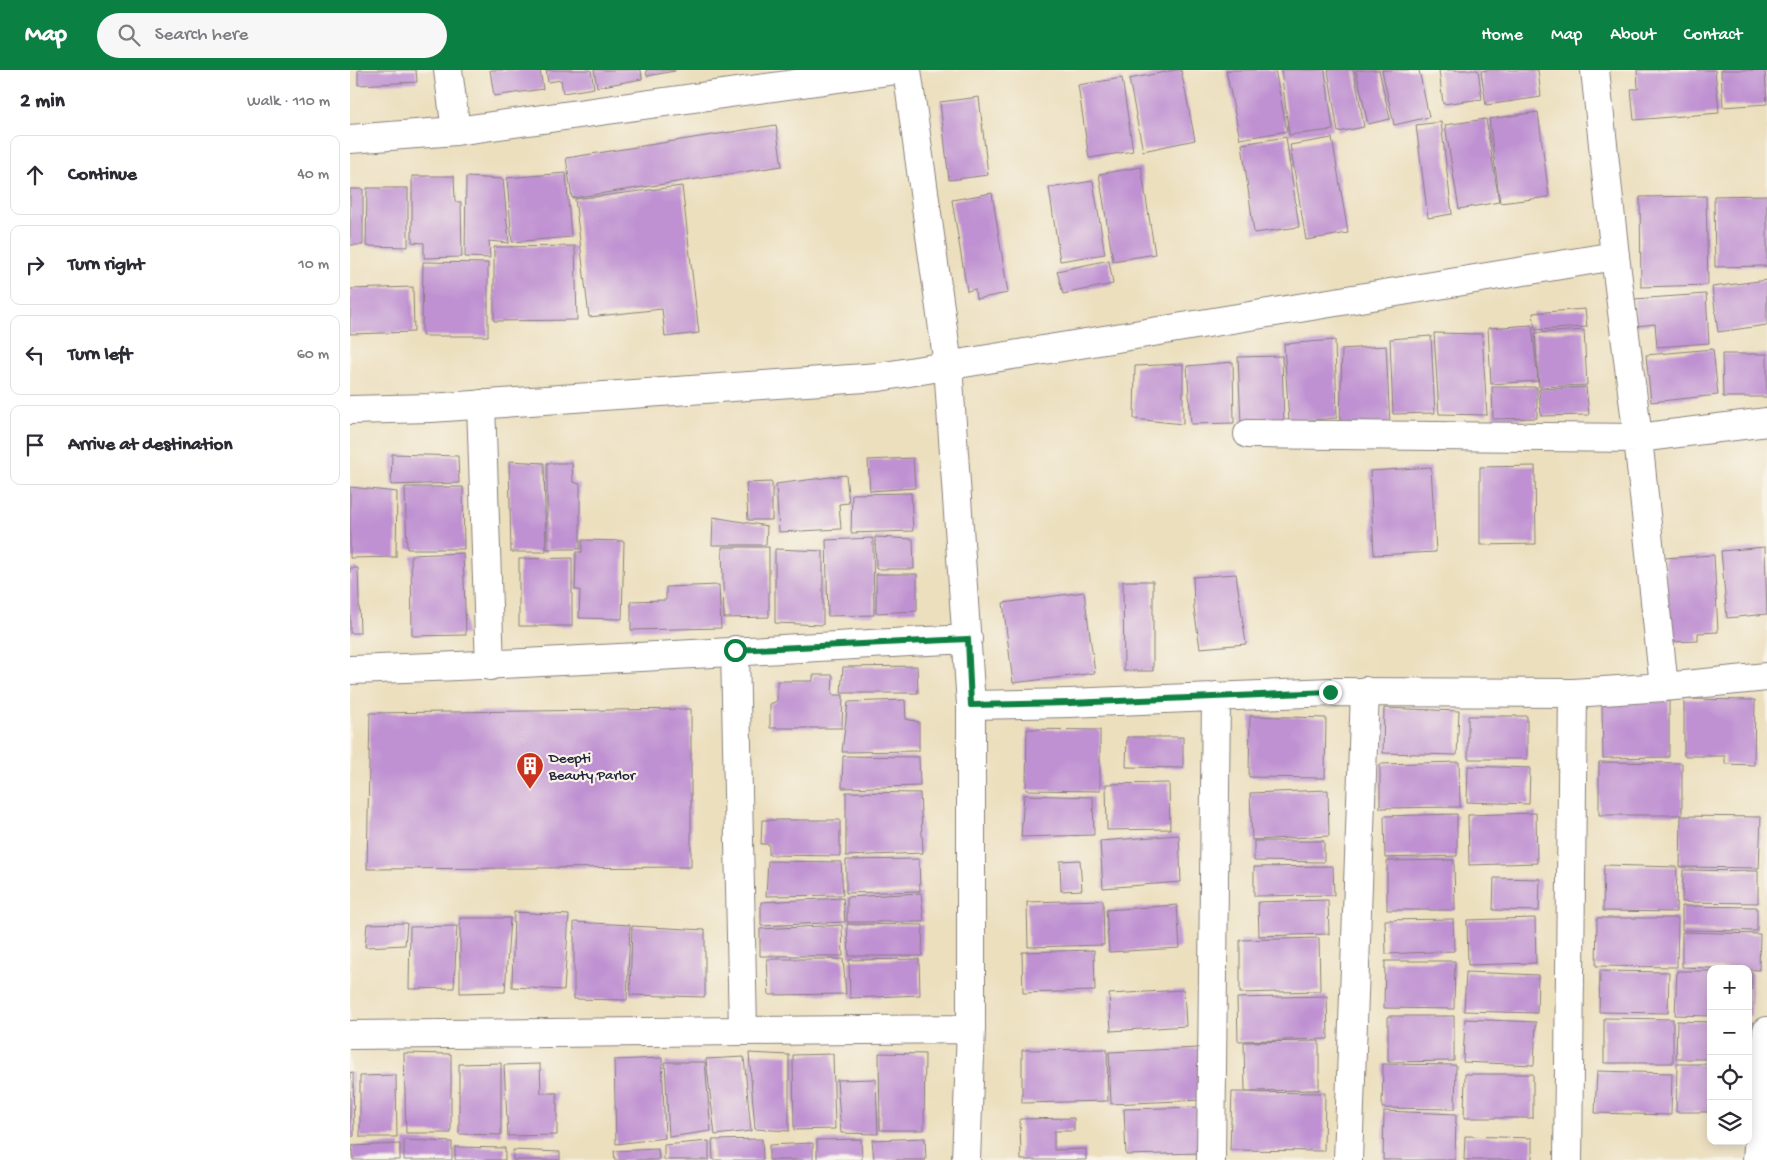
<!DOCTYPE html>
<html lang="en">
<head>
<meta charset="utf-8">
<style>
	body { margin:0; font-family:"Gochi Hand",sans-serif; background:#f7f7f7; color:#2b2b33 }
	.controls { position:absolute; right:15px; bottom:15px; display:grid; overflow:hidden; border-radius:10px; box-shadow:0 2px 12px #0003 }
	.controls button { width:45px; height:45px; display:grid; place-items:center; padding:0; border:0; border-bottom:1px solid #e1e1e2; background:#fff; color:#2b2b33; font:25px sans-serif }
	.stop { position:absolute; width:15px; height:15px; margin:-11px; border:4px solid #0b8043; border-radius:50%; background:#fff }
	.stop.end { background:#0b8043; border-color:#fff; box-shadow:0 1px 5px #0008 }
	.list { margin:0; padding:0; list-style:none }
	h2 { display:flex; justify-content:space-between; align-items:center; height:65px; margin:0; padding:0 20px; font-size:21px }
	h2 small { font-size:16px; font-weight:400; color:#7c7c81 }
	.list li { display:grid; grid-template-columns:32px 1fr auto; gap:15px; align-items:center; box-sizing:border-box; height:80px; margin:0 10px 10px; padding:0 10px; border:1px solid #e1e1e2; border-radius:10px }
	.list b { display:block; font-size:19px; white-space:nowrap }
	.list em { font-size:16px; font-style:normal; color:#7c7c81 }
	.icon { flex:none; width:28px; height:28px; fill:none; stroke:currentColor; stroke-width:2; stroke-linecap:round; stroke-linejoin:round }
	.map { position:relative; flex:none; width:1417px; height:1090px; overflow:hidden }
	header { display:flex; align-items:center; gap:30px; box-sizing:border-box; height:70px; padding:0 25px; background:#0b8043; color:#fff }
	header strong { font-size:24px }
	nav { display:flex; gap:28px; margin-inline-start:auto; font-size:18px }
	.search { width:350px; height:45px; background:#f7f7f7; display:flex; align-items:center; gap:12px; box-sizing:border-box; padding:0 18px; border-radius:28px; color:#7c7c81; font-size:19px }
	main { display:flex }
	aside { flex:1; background:#fff }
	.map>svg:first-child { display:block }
</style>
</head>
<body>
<header>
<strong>Map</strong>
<div class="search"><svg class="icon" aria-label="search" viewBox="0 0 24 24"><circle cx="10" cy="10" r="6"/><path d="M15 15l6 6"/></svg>Search here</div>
<nav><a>Home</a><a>Map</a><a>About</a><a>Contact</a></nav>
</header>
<main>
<aside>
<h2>2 min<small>Walk · 110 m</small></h2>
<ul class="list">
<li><svg class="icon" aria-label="ahead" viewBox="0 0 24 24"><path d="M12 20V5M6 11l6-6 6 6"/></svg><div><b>Continue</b></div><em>40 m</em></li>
<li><svg class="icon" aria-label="right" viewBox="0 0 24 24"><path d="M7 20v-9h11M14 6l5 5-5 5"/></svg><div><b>Turn right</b></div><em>10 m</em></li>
<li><svg class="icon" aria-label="left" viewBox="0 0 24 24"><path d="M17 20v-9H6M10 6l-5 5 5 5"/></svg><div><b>Turn left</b></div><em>60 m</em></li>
<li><svg class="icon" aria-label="arrive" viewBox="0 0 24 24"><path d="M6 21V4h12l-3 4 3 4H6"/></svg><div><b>Arrive at destination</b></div></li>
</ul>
</aside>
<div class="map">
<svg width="1417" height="1090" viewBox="0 0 1417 1090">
	<rect width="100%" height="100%" fill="#f7f3e8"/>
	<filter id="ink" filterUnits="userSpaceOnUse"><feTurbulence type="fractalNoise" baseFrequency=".02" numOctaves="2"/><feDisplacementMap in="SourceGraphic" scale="10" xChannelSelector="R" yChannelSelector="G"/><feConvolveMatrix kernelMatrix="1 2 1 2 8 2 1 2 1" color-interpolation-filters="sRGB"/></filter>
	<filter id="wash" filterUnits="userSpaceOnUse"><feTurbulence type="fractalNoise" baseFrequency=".0096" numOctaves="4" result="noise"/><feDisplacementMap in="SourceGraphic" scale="20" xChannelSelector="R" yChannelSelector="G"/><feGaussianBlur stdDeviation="1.12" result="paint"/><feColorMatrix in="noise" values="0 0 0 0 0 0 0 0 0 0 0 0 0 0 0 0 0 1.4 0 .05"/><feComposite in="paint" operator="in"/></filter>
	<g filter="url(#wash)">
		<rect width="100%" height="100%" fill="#ecdfbe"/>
		<g id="blocks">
			<path fill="#bf91d2" d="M8,0H66L67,12L8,15Z
				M140,0H190L193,19L144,26Z
				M196,0H241L244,18L213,23L211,10L198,12Z
				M244,0H291L292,9L247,17Z
				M296,0H325V1L297,6Z
				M825,0H831L845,70L793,81L779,9Z
				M876,0H925L937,61L890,69Z
				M931,0H975L983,60L939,65Z
				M978,0H1004L1014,57L988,62Z
				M1006,0H1029L1040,49L1018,54Z
				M1032,0H1069L1079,47L1044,55Z
				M1089,0H1128L1132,29L1093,34Z
				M1139,0H1188L1191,27L1136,35L1131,1Z
				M1287,0H1365L1369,43L1284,50L1281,19H1288Z
				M1371,0H1415L1417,34L1373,37Z
				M772,8L783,81L739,88L728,15Z
				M629,27L638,105L599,110L590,32Z
				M1188,42L1199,127L1150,133L1139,49Z
				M1136,49L1149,132L1109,139L1095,55Z
				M1091,52L1102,144L1078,148L1066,55Z
				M426,55L432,96L222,128L216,88Z
				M936,67L949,157L904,163L892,74Z
				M982,68L998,163L956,170L940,75Z
				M791,97L805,184L763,191L749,104Z
				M216,103L221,167L162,172L157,108Z
				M62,106H104L105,132H111L112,187L74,188V173L62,172Z
				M116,107L153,109L159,173L139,171L140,188L115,187Z
				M743,111L755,184L710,191L699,118Z
				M332,116L349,263L315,267L312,239L239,247L225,129Z
				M17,118H58V177L16,176Z
				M0,119H13V175H0Z
				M642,123L658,223L626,229L625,219L617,221L602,130Z
				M1417,125V196L1365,197L1364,126Z
				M1356,126L1358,215L1291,217L1290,127Z
				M225,176L227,250L144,251V177Z
				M759,190L763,214L713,224L707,201Z
				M73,192L138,193V266H72Z
				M1417,210V255L1368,262L1362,217Z
				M63,217L64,262L0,264V219Z
				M1356,224L1359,273L1307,277L1305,254L1286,256L1284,229Z
				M1235,239L1237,257L1185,260L1183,243Z
				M1182,255L1188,311L1141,314L1138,258Z
				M1234,260L1237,315L1189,317L1185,263Z
				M1084,263L1132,264L1137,345L1089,344Z
				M1081,266L1085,343L1043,344L1040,269Z
				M985,270L987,348L939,352L934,274Z
				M1036,276L1040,355L990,356L992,279Z
				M1363,279L1368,325L1301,332L1296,285Z
				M1372,284H1417V327H1373Z
				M932,286L934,354H891L888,287Z
				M883,292L884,353L841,354L837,296Z
				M833,294V354L784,349L785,296Z
				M1142,317H1187V348L1143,349Z
				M1236,317L1239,345L1191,346L1189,319Z
				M42,384L108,386L109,413L41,415Z
				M563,388L565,418L520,421L518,390Z
				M159,391L194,393L196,482H161Z
				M197,393H222L223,412L230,414V479H197Z
				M1185,396L1186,474L1130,475V397Z
				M1081,397L1086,482L1024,485L1020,401Z
				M496,405L499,433L489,434L491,459L429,462L426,414Z
				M422,412V450H398L396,413Z
				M0,417L47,422L46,487L0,488Z
				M55,417H113L114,479H57Z
				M561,423L563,461L501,463L502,424Z
				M363,447L417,456L416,475H362Z
				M525,467L563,469L564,499H526Z
				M523,468L524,545L478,546L476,470Z
				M232,470L274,471L272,549L229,548L230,520H225L226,482H232Z
				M372,477H419V547L374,548Z
				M1415,477L1417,544L1377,548L1371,481Z
				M425,479L473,481V555L425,553Z
				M113,483L116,565L62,566L61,485Z
				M1364,485L1368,562L1348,563V571L1319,572L1314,488Z
				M222,488V556H169V489Z
				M0,498H8L10,563H0Z
				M526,504H567V541L526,543Z
				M886,504L896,574L850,578L844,539L843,507Z
				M773,511H803V601H774Z
				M369,515L371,558L281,560V531L316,530V517Z
				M734,522L745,603L663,613L653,533Z
				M567,596L568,623H491L493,597Z
				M463,605H483L482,625H493L492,658H420V634L427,631V611H463Z
				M1334,629L1405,630L1404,695L1375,694V686H1334Z
				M555,630L556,649L569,652V681L492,682L498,632Z
				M1319,631V687L1253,688L1252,632Z
				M1034,638L1109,641L1107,685L1033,683Z
				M341,639V797L17,799L20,643Z
				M900,646L976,648L975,708L899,707Z
				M1118,646H1177V689H1118Z
				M677,659L750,660V721L676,720Z
				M777,667H833V698L776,697Z
				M493,686L569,687L570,716L492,718Z
				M1109,692L1110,737L1030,738V694Z
				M1249,692L1332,693V745H1249Z
				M1118,696L1180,698L1179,734L1117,732Z
				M819,713L820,759L757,760L756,714Z
				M978,720L979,766L902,770L900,723Z
				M496,722L570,723L573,783L496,786Z
				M674,725L743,727L744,765L671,767Z
				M1186,743L1187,793L1119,795L1118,745Z
				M1107,744V786L1035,788L1034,746Z
				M1331,746L1411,747L1409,798L1330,797Z
				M412,750H490V786L419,785V774H411Z
				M829,765L831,812L753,818L750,771Z
				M904,771H974V792L904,791Z
				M569,789L570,821L496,823V790Z
				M730,790L732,820L711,821L710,791Z
				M1104,790L1105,840H1037V791Z
				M418,791L491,792L493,825L416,826Z
				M1254,795L1327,797L1326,842L1253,841Z
				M983,796L984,825L904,826V797Z
				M1333,800L1408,801V833L1332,832Z
				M1144,808L1190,809L1189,841L1143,840Z
				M571,823L574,852H497V827Z
				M493,828L495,852L411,856V832Z
				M753,830L754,875L678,877L677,832Z
				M978,830L979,864L909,866L908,832Z
				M827,835L830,878L759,882L756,840Z
				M1332,836L1407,837V861L1332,860Z
				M164,842L219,845L214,920L162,917Z
				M110,848H160L155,922L110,923Z
				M1185,848L1186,893L1118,895L1117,850Z
				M1247,848H1328L1327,897L1246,896Z
				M1103,849L1104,881L1036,884L1035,850Z
				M224,852L280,855L277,930L224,929Z
				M57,853L55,875L15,877L17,854Z
				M497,854L573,855L572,886H499Z
				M492,855L493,886H410V859Z
				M107,856L104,918L59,919L60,857Z
				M282,856L355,860V927L280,925Z
				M1332,862L1410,864L1409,900L1332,897Z
				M969,868L970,921L890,923V870Z
				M744,880L745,921L673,923L672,882Z
				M417,889H493L496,924L419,925Z
				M569,889L570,925L500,928L499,890Z
				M1035,891H1105L1104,939L1034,938Z
				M1250,901L1319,902L1318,943L1249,942Z
				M1327,901H1361V946L1325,945Z
				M1116,902L1188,905L1187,943L1114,941Z
				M1398,902H1402L1401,946H1398Z
				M834,920L836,956L761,961L759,924Z
				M977,926L978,969L888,971L887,928Z
				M1038,946H1104V991L1038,992Z
				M1254,948L1323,949V993H1254Z
				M1115,949L1186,952L1184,995L1113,992Z
				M1327,951L1361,952V989H1326Z
				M1398,952H1402L1401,990H1398Z
				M969,971V1020L895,1021L894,972Z
				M849,978L852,1030L761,1034L759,982Z
				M757,979L758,1031L672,1033V980Z
				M54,983L101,984V1063H56Z
				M399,983L439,985V1061L405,1059Z
				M529,983L575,984L574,1060H530Z
				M483,984L485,1059L444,1060L443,985Z
				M394,987L401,1061L365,1065L356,989Z
				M312,988L315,1068L266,1074L264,990Z
				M315,992H355L361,1061L319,1067Z
				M151,993V1065L109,1064V994Z
				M190,994L191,1023H207V1065L158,1066L154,995Z
				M1033,994L1106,995L1105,1039L1032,1038Z
				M1327,994H1361V1042H1326Z
				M1247,1001L1322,1003L1321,1045L1245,1043Z
				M0,1002L3,1003L4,1066L0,1067Z
				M1115,1004H1183V1048H1114Z
				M46,1005L47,1067H10V1006Z
				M526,1009L528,1064L491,1063L487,1010Z
				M882,1022L975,1023L974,1081L880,1080Z
				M850,1037L851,1083L776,1085L774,1039Z
				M1034,1041L1106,1044L1105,1090H1033Z
				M724,1048V1061H704V1080L736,1079V1090H671L670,1049Z
				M1115,1066L1182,1068V1090H1114Z
				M575,1068L576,1090H524L522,1070Z
				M412,1069L413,1090H363L362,1070Z
				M511,1069L512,1090H467V1070Z
				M54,1070L102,1072V1090H54Z
				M359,1071V1090H314V1075Z
				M463,1073V1090H419V1075Z
				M50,1074V1090H3L2,1076Z
				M105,1077L155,1078V1090H105Z
				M308,1079L309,1090H265L264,1081Z
				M163,1080L210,1082V1090H163Z"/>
		</g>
	</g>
	<g filter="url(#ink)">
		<use href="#blocks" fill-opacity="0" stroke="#87807c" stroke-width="1"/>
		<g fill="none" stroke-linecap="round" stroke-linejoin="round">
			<defs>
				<path id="minor" d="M98,0L106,61
					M557,0L598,295L621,635L720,633L981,622L1223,623
					M0,69L106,61L546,0
					M131,334L140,596
					M898,364L1288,368L1417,352
					M0,600C206,594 412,579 618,569
					M1314,617L1417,607
					M393,961L621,959
					M0,965L393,961L385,580
					M616,1090L621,959V635
					M861,1090L866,626
					M998,1090L1015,621
					M1218,1090L1223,623L1314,617L1288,368L1265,186
					M1407,1090L1417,961"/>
				<path id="tertiary" d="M0,340L81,338L529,307L1265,186L1245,0"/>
			</defs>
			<use href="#minor" stroke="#87807c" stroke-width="30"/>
			<use href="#tertiary" stroke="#87807c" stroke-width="30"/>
			<use href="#minor" stroke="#fff" stroke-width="28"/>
			<use href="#tertiary" stroke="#fff" stroke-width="28"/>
		</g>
	</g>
	<g fill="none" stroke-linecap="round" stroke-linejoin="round" filter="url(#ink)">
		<path stroke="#0b8043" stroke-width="6" d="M385,580L618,569L621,635L720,633L980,622"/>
	</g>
	<defs>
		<symbol id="building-pin" viewBox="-11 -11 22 30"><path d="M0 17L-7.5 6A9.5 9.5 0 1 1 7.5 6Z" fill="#c8321e" stroke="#f7f3e8"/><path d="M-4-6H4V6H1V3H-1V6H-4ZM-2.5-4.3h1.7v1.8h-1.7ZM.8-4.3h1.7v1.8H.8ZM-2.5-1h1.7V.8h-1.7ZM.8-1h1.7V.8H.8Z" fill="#fff"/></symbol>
	</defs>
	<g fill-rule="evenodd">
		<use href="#building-pin" x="164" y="680" width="32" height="43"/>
	</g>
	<g text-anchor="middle" stroke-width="4.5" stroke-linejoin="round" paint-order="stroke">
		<g font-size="15" fill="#22223b" stroke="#f7f3e8" text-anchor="start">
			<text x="199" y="692">Deepti<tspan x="199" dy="17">Beauty Parlor</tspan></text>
		</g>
	</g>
</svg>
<div class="controls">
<button>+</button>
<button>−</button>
<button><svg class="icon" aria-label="locate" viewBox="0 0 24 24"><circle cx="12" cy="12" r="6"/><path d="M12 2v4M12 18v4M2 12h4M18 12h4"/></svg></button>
<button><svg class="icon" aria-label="layers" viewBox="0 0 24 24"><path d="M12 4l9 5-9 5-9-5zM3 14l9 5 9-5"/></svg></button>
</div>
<div class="stop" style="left:385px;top:580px"></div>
<div class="stop end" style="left:980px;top:622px"></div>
</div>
</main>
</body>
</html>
